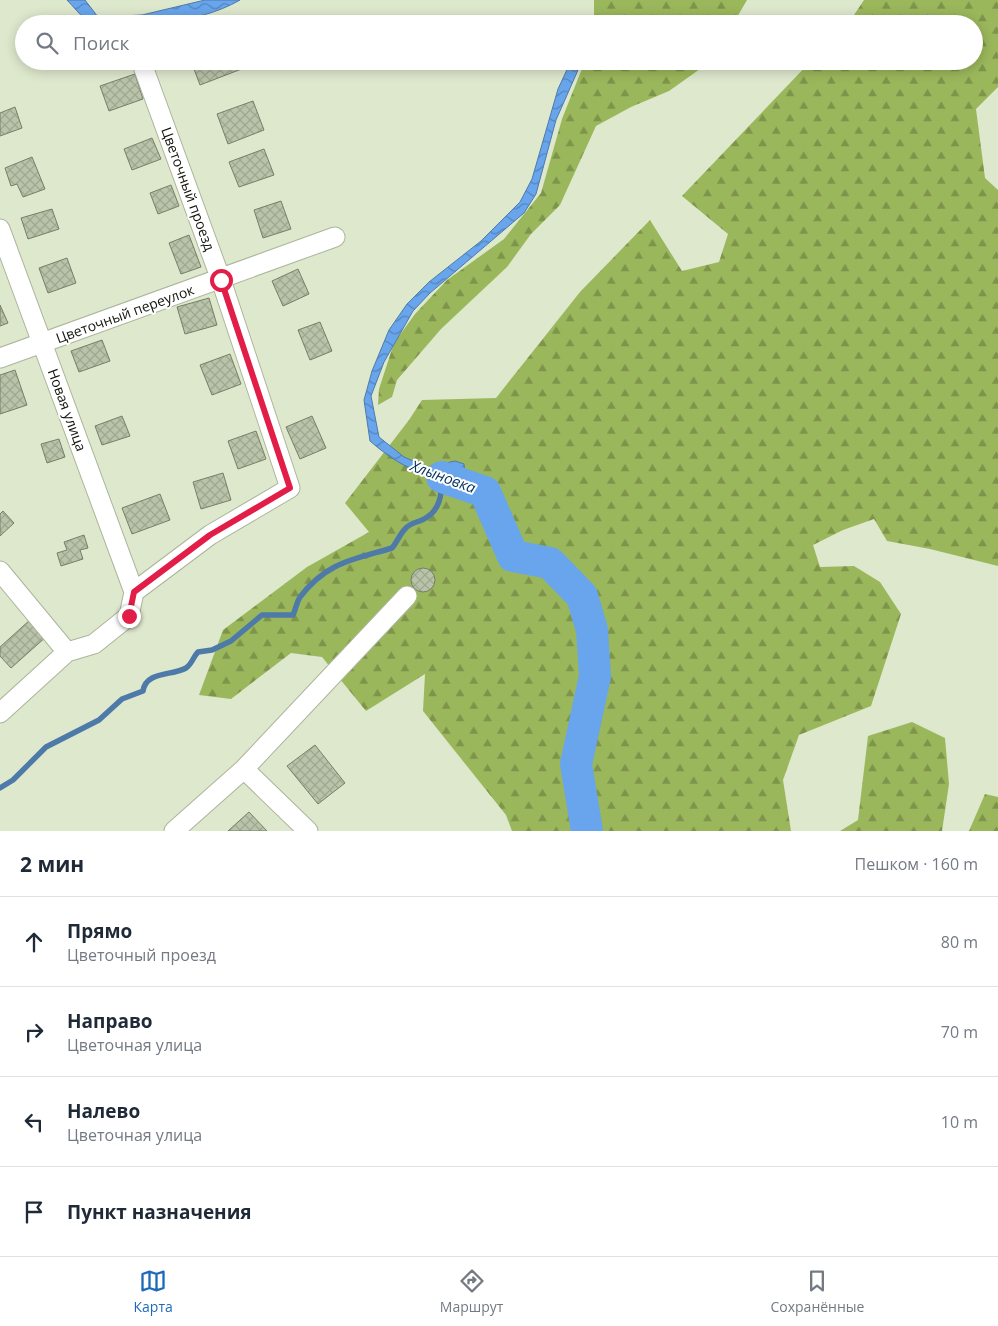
<!DOCTYPE html>
<html lang="ru">
<head>
<meta charset="utf-8">
<style>
	body { margin:0; font-family:"Open Sans",sans-serif; background:#f6f6f7; color:#1f2937 }
	.stop { position:absolute; width:15px; height:15px; margin:-11px; border:4px solid #e11d48; border-radius:50%; background:#fff }
	.stop.end { background:#e11d48; border-color:#fff; box-shadow:0 1px 5px #0008 }
	.list { margin:0; padding:0; list-style:none }
	h2 { display:flex; justify-content:space-between; align-items:center; height:65px; margin:0; padding:0 20px; font-size:21px }
	h2 small { font-size:16px; font-weight:400; color:#747a83 }
	.list li { display:grid; grid-template-columns:32px 1fr auto; gap:15px; align-items:center; box-sizing:border-box; height:90px; padding:0 20px; border-top:1px solid #e0e1e3 }
	.list b { display:block; font-size:19px; white-space:nowrap }
	.list p { margin:0; font-size:16px; white-space:nowrap; color:#747a83 }
	.list em { font-size:16px; font-style:normal; color:#747a83 }
	.icon { flex:none; width:28px; height:28px; fill:none; stroke:currentColor; stroke-width:2; stroke-linecap:round; stroke-linejoin:round }
	.map { position:relative; flex:none; width:998px; height:831px; overflow:hidden }
	.search { position:absolute; background:#fff; box-shadow:0 2px 12px #0003; left:15px; right:15px; top:15px; height:55px; display:flex; align-items:center; gap:12px; box-sizing:border-box; padding:0 18px; border-radius:28px; color:#747a83; font-size:19px }
	.sheet { height:425px; background:#fff }
	nav { display:flex; justify-content:space-around; align-items:center; box-sizing:border-box; height:70px; border-top:1px solid #e0e1e3; background:#fff; font-size:14px; color:#747a83 }
	nav a { display:grid; justify-items:center; gap:2px }
	nav .on { color:#1e6aba }
	.map>svg:first-child { display:block }
</style>
</head>
<body>
<div class="map">
<svg width="998" height="831" viewBox="0 0 998 831">
	<defs>
		<pattern id="forest-firs" width="22" height="20" patternUnits="userSpaceOnUse" patternTransform="scale(1.25)"><rect width="22" height="20" fill="#9bb75b"/><path d="M5 1l3.5 6h-7zM16 11l3.5 6h-7z" fill="#7d944a"/></pattern>
		<pattern id="water-waves" width="16" height="10" patternUnits="userSpaceOnUse" patternTransform="scale(1.25)"><rect width="16" height="10" fill="#68a5ec"/><path d="M0 5q4-4 8 0t8 0" fill="none" stroke="#5485be"/></pattern>
		<pattern id="building-cross-hatch" width="8" height="8" patternUnits="userSpaceOnUse" patternTransform="scale(1.25)"><rect width="8" height="8" fill="#b9c3a9"/><path d="M0 0l8 8M0 8l8-8" fill="none" stroke="#9ea790"/></pattern>
	</defs>
	<rect width="100%" height="100%" fill="#dee8cd"/>
	<path fill="url(#forest-firs)" d="M594,0H747L733,24H594Z
		M864,0H998V87L976,109L985,178L998,190V566L930,549L887,541L874,519L843,530L813,545L820,567L854,566L880,582L901,614L871,706L799,735L783,780L791,831H512L506,815L423,711L425,674L366,711L322,657L291,653L231,699L199,695L223,630L307,567L369,532L345,503L409,420L422,400L496,398L580,292L650,220L682,271L719,262L728,234L682,196L811,61H974V24H848Z
		M585,61H706L700,69L669,91L631,107L596,126L560,205L531,234L507,267L441,329L397,380L392,397L378,405L379,389L394,343L415,314L447,280L504,239L541,193L562,119Z
		M912,722L945,738L949,784L942,831H840L858,820L868,736Z
		M985,794L998,797V831H969Z"/>
	<path fill="url(#water-waves)" stroke="#4e7aa9" d="M67,0H85L98,17L142,15L205,0H240C195,26 139,24 89,24Z
		M571,61H582L556,120L536,194L524,213L430,293L413,311L384,362L371,396L379,437L404,457L427,467L455,461L464,464L465,474L461,477L485,492L466,487L448,486L445,481C415,473 394,462 370,441L364,400L372,371L389,330L407,304L429,282L481,241L520,202L532,179L558,89Z"/>
	<g fill="none" stroke-linecap="round" stroke-linejoin="round">
		<path stroke="#4e7aa9" stroke-width="5.5" d="M0,788L13,780L46,747L99,720L122,699L143,691C146,671 172,676 186,668C192,664 193,657 198,652L212,650L231,641L262,615H293C296,609 296,603 300,597C327,562 352,560 392,548C397,542 400,534 405,529C410,523 415,523 422,520C440,512 442,495 442,477"/>
		<path stroke="#68a5ec" stroke-width="32" d="M442,477L485,492L513,556L550,563L582,596L592,630L595,676L576,764L587,831"/>
	</g>
	<path fill="url(#building-cross-hatch)" stroke="#777f67" d="M191,61H241L244,68L200,85Z
		M135,74L143,99L109,111L100,86Z
		M253,101L264,130L228,144L217,114Z
		M15,107L22,128L0,136V113Z
		M152,138L161,159L132,170L124,149Z
		M264,149L274,175L239,187L229,162Z
		M32,157L45,189L23,197L17,184L11,186L5,168Z
		M171,185L179,206L158,214L150,193Z
		M281,201L291,229L263,238L254,210Z
		M52,209L59,229L28,239L21,218Z
		M189,235L201,267L181,274L169,243Z
		M67,258L76,283L48,293L39,268Z
		M298,269L309,294L283,306L272,281Z
		M209,298L217,325L185,334L177,307Z
		M0,305L8,323L0,326Z
		M320,322L332,351L310,360L298,330Z
		M102,340L110,361L79,372L71,351Z
		M230,354L241,384L212,395L200,365Z
		M15,370L27,405L0,414V375Z
		M122,416L130,436L102,445L95,426Z
		M312,416L326,448L300,459L286,427Z
		M256,431L266,459L238,469L228,441Z
		M59,439L65,457L47,463L41,444Z
		M223,473L231,500L201,509L193,482Z
		M160,494L170,520L132,534L122,508Z
		M3,511L14,523L0,536V514Z
		M84,535L88,548L80,550L83,559L61,566L57,553L67,550L64,542Z
		M411 580a12 12 0 1 1 24 0a12 12 0 1 1-24 0Z
		M31,619L47,636L11,668L0,656V647Z
		M315,745L345,783L318,804L287,766Z
		M249,812L267,831H228Z"/>
	<g fill="none" stroke-linecap="round" stroke-linejoin="round">
		<defs>
			<path id="minor" d="M0,229L134,592
				M0,358L335,237
				M0,571L67,652
				M0,713L67,652L94,644L129,616L134,592L210,535L290,488L221,280L141,61
				M244,769L308,831
				M174,831L244,769L407,596"/>
		</defs>
		<use href="#minor" stroke="#acb59b" stroke-width="21"/>
		<use href="#minor" stroke="#fff" stroke-width="19"/>
	</g>
	<g fill="none" stroke-linecap="round" stroke-linejoin="round">
		<path stroke="#e11d48" stroke-width="6" d="M129,616L134,592L210,535L290,488L221,280"/>
	</g>
	<g text-anchor="middle" stroke-width="4" stroke-linejoin="round" paint-order="stroke">
		<g font-size="14" fill="#13160d" stroke="#fff">
			<text transform="translate(188 189) rotate(70)" y="5">Цветочный проезд</text>
			<text transform="translate(125 314) rotate(-20)" y="5">Цветочный переулок</text>
			<text transform="translate(67 410) rotate(70)" y="5">Новая улица</text>
		</g>
		<g font-size="15" font-style="italic" fill="#093562" stroke="#fff">
			<text transform="translate(443 477) rotate(20)" y="5">Хлыновка</text>
		</g>
	</g>
</svg>
<div class="stop" style="left:221px;top:280px"></div>
<div class="stop end" style="left:129px;top:616px"></div>
<div class="search"><svg class="icon" aria-label="search" viewBox="0 0 24 24"><circle cx="10" cy="10" r="6"/><path d="M15 15l6 6"/></svg>Поиск</div>
</div>
<section class="sheet">
<h2>2 мин<small>Пешком · 160 m</small></h2>
<ul class="list">
<li><svg class="icon" aria-label="ahead" viewBox="0 0 24 24"><path d="M12 20V5M6 11l6-6 6 6"/></svg><div><b>Прямо</b><p>Цветочный проезд</p></div><em>80 m</em></li>
<li><svg class="icon" aria-label="right" viewBox="0 0 24 24"><path d="M7 20v-9h11M14 6l5 5-5 5"/></svg><div><b>Направо</b><p>Цветочная улица</p></div><em>70 m</em></li>
<li><svg class="icon" aria-label="left" viewBox="0 0 24 24"><path d="M17 20v-9H6M10 6l-5 5 5 5"/></svg><div><b>Налево</b><p>Цветочная улица</p></div><em>10 m</em></li>
<li><svg class="icon" aria-label="arrive" viewBox="0 0 24 24"><path d="M6 21V4h12l-3 4 3 4H6"/></svg><div><b>Пункт назначения</b></div></li>
</ul>
</section>
<nav>
<a class="on"><svg class="icon" aria-label="map" viewBox="0 0 24 24"><path d="M3 6l6-2 6 2 6-2v14l-6 2-6-2-6 2zM9 4v14M15 6v14"/></svg>Карта</a>
<a><svg class="icon" aria-label="directions" viewBox="0 0 24 24"><path d="M12 3l9 9-9 9-9-9zM9 14v-3h6M13 9l2 2-2 2"/></svg>Маршрут</a>
<a><svg class="icon" aria-label="saved" viewBox="0 0 24 24"><path d="M7 4h10v16l-5-4-5 4z"/></svg>Сохранённые</a>
</nav>
</body>
</html>
